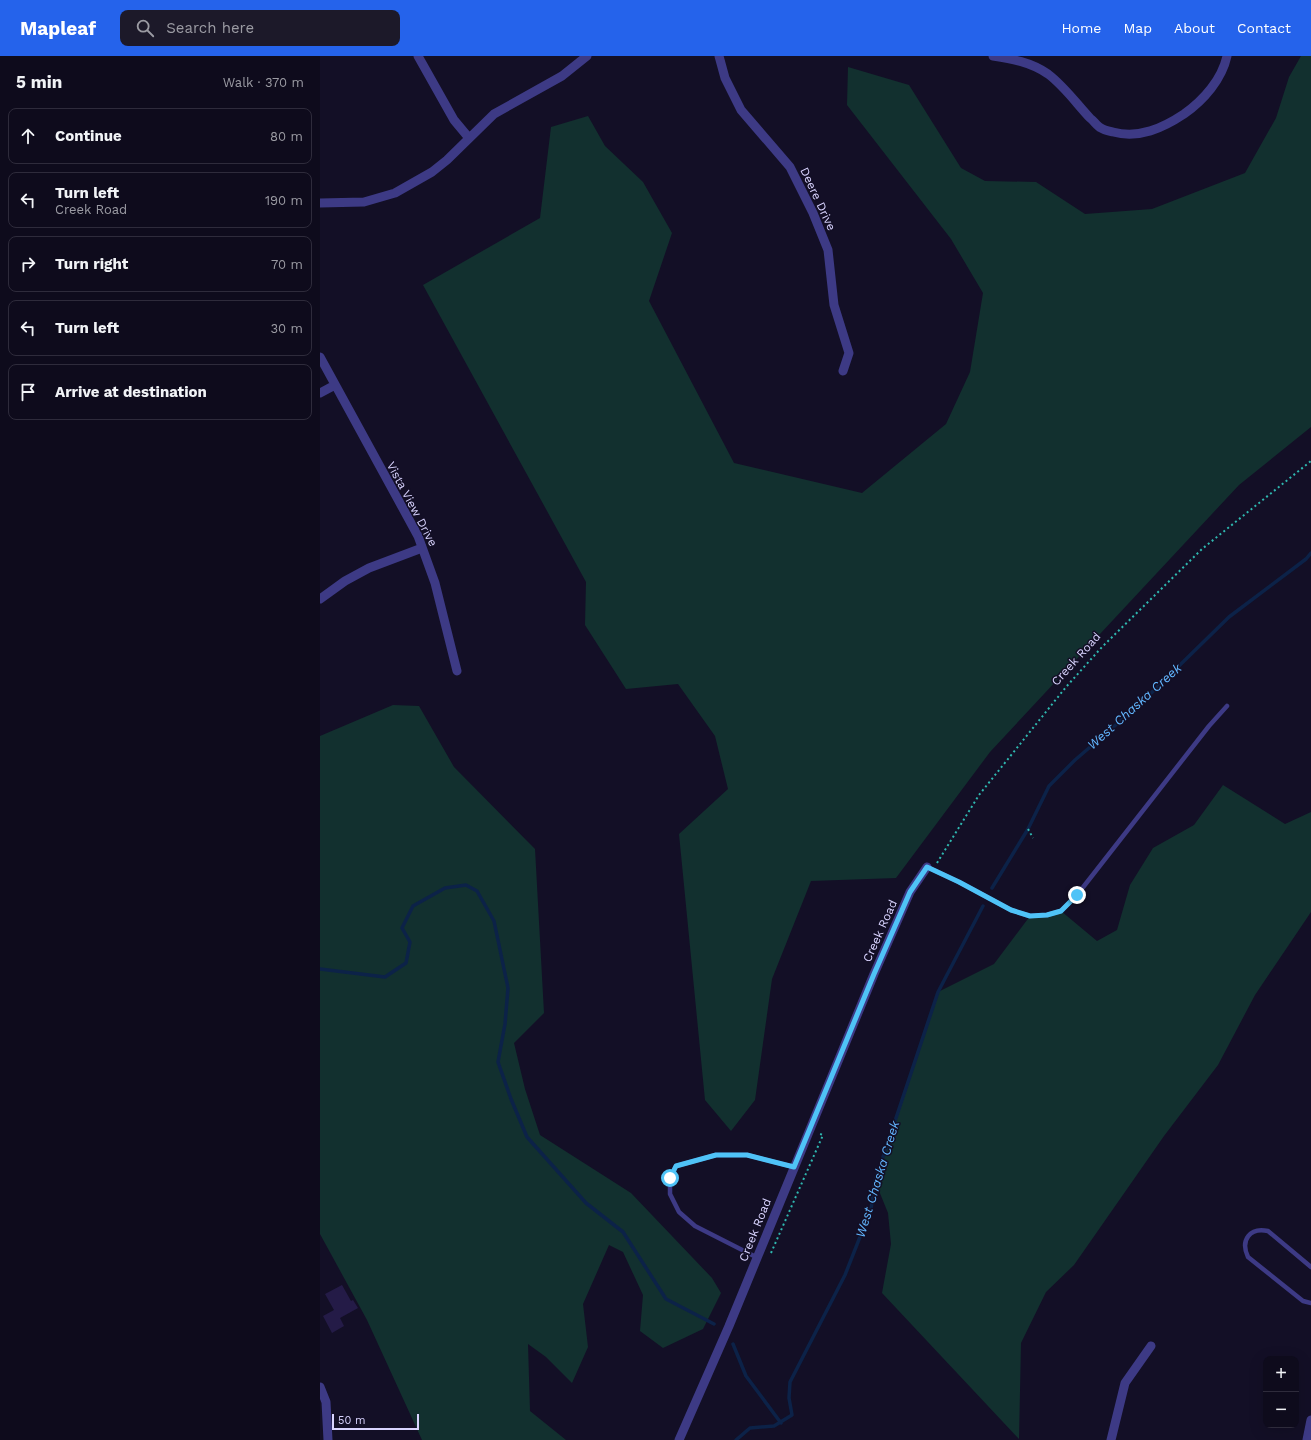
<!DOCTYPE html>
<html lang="en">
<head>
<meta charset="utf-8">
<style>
	body { margin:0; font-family:"Work Sans",sans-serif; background:#1c1929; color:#f1f3f6 }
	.controls { position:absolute; right:12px; bottom:12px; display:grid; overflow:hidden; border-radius:8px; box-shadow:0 4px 16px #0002 }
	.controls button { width:36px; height:36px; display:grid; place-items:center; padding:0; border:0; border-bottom:1px solid #2e2b3b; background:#0e0b1c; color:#f1f3f6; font:20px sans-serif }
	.scale { position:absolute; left:12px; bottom:10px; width:87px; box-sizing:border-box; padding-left:4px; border:2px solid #d9d4ff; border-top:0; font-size:11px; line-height:14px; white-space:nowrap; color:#d9d4ff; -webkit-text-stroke:3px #130f26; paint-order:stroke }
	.stop { position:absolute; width:12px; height:12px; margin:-9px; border:3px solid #4fc3f7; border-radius:50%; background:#fff }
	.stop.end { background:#4fc3f7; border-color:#fff; box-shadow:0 1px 4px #0008 }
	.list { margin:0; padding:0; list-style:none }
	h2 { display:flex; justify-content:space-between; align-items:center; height:52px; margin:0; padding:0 16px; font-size:17px }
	h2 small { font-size:13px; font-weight:400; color:#9b9ba3 }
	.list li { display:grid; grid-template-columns:26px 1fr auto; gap:12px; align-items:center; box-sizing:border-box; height:56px; margin:0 8px 8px; padding:0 8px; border:1px solid #2e2b3b; border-radius:8px }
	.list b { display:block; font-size:15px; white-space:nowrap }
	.list p { margin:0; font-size:13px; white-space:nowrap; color:#9b9ba3 }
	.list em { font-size:13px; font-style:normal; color:#9b9ba3 }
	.icon { flex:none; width:22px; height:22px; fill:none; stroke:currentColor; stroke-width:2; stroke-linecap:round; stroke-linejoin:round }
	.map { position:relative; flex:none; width:991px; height:1384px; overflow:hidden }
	header { display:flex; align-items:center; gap:24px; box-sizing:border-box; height:56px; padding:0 20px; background:#2563eb; color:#fff }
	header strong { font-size:19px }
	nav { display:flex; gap:22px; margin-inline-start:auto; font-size:14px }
	.search { width:280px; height:36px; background:#1c1929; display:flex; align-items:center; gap:10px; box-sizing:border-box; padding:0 14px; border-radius:8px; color:#9b9ba3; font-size:15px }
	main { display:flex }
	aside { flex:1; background:#0e0b1c }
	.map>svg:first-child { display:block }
</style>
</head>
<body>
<header>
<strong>Mapleaf</strong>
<div class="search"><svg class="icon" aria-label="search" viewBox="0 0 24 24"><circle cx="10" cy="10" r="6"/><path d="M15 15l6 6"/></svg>Search here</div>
<nav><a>Home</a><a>Map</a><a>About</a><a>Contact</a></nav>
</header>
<main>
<aside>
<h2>5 min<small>Walk · 370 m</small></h2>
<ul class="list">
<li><svg class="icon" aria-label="ahead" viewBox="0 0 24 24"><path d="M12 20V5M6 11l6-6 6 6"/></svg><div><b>Continue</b></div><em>80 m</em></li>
<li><svg class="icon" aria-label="left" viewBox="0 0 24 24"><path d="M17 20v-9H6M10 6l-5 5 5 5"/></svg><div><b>Turn left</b><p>Creek Road</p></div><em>190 m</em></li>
<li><svg class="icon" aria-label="right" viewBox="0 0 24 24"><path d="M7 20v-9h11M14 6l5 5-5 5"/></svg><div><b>Turn right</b></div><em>70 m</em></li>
<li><svg class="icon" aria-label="left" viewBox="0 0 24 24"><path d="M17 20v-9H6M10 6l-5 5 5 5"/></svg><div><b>Turn left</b></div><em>30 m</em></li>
<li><svg class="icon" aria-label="arrive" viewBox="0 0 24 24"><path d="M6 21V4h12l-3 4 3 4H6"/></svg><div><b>Arrive at destination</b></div></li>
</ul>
</aside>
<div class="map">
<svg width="991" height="1384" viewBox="0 0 991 1384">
	<rect width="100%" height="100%" fill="#130f26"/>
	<path fill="#12302f" d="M981,0H991V371L919,429L670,696L576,822L491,825L452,923L435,1044L411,1075L385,1044L359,778L408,733L395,680L358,628L306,633L265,569L266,526L103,229L220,162L231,71L268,60L285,90L323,126L352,177L329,245L414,407L542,437L626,368L650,316L663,237L631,183L527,49L528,11L589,29L641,112L665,125L716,126L765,158L832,153L925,117L956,62L969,21Z
		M73,649L99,650L134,711L215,793L224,957L194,987L205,1033L220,1079L311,1137L392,1222L401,1237L383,1273L343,1292L320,1275L323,1239L303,1196L289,1189L263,1248L268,1291L252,1327L226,1301L208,1288L210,1355L246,1384H102L47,1264L0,1178V680Z
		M903,729L965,768L991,756V856L935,939L898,1009L844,1080L754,1209L726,1236L701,1287L699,1383L562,1237L571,1188L568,1157L555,1125L618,936L674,908L710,860L741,855L777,885L797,874L810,829L833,792L874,769Z"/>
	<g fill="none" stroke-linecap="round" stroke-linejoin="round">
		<path stroke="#0c2248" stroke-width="3.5" d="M672,832L708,773L729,730L755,704L819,649L909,561L986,503L991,497
			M0,913L65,921L86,907L90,886L82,872L93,850L125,832L146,829L157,835L174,865L188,932L185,968L178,1006L191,1043L207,1081L266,1147L303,1176L346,1243L394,1268
			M413,1288L426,1320L461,1367
			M416,1384L430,1372L454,1370L472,1359L469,1342L470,1326L525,1219L551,1153L555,1125L618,936L663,850"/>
	</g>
	<path fill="#241b47" d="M22,1229L31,1245L33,1244L38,1252L20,1262L24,1270L12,1277L3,1260L14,1254L5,1238Z"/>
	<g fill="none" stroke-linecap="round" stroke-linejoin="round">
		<path stroke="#2fb8b0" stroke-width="2" stroke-dasharray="2 3" stroke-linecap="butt" d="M708,773L713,782
			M617,807L659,739L746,631L782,591L882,493L991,405
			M451,1197L503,1079L500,1078"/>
		<path stroke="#3d3a85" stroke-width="4.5" d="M607,811L639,826L691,854L710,860L727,859L741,855L757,839L889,670L907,650
			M436,1201L375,1170L359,1156L350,1138V1122L356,1110L396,1099H427L474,1111
			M991,1211L948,1175C930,1171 920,1184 928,1201L983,1245L991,1247"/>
		<path stroke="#3d3a85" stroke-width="9" d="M98,0L134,64L149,82
			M399,0L405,22L421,54L470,111L493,157L508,194L514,249L529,297L523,315
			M673,0C692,3 711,6 728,18C744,30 756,47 770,62C774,65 777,70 781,72C784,74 789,75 793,76C819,83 843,72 864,58C884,44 902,23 907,0
			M0,147L44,146L75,137L112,116L127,104L174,58L242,20L267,0
			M0,301L98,480L115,527L137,615
			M0,337L15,329
			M0,543L25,525L49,512L102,492
			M0,1331L6,1346L8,1384
			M359,1384L409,1270L554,918L590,836L607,811
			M791,1384L805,1327L831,1290
			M987,1384L991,1364"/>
	</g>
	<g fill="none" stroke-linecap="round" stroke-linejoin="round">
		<path stroke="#4fc3f7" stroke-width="5" d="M350,1122L356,1110L396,1099H427L474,1111L554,918L590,836L607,811L639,826L691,854L710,860L727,859L741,855L757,839"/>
	</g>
	<g text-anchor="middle" stroke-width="3" stroke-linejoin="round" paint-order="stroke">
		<g font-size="12" fill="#d9d4ff" stroke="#130f26">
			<text transform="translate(498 143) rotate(65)" y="4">Deere Drive</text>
			<text transform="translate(92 448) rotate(62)" y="4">Vista View Drive</text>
			<text transform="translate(756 603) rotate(-48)" y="4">Creek Road</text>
			<text transform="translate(560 875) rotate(-66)" y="4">Creek Road</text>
			<text transform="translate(435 1174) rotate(-68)" y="4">Creek Road</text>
		</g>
		<g font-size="13" font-style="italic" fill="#62b6ff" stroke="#130f26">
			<text transform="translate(814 650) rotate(-42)" y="5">West Chaska Creek</text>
			<text transform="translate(557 1123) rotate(-73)" y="5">West Chaska Creek</text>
		</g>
	</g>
</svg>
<div class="controls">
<button>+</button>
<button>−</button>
</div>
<div class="scale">50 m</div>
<div class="stop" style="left:350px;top:1122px"></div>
<div class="stop end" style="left:757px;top:839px"></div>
</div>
</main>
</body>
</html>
